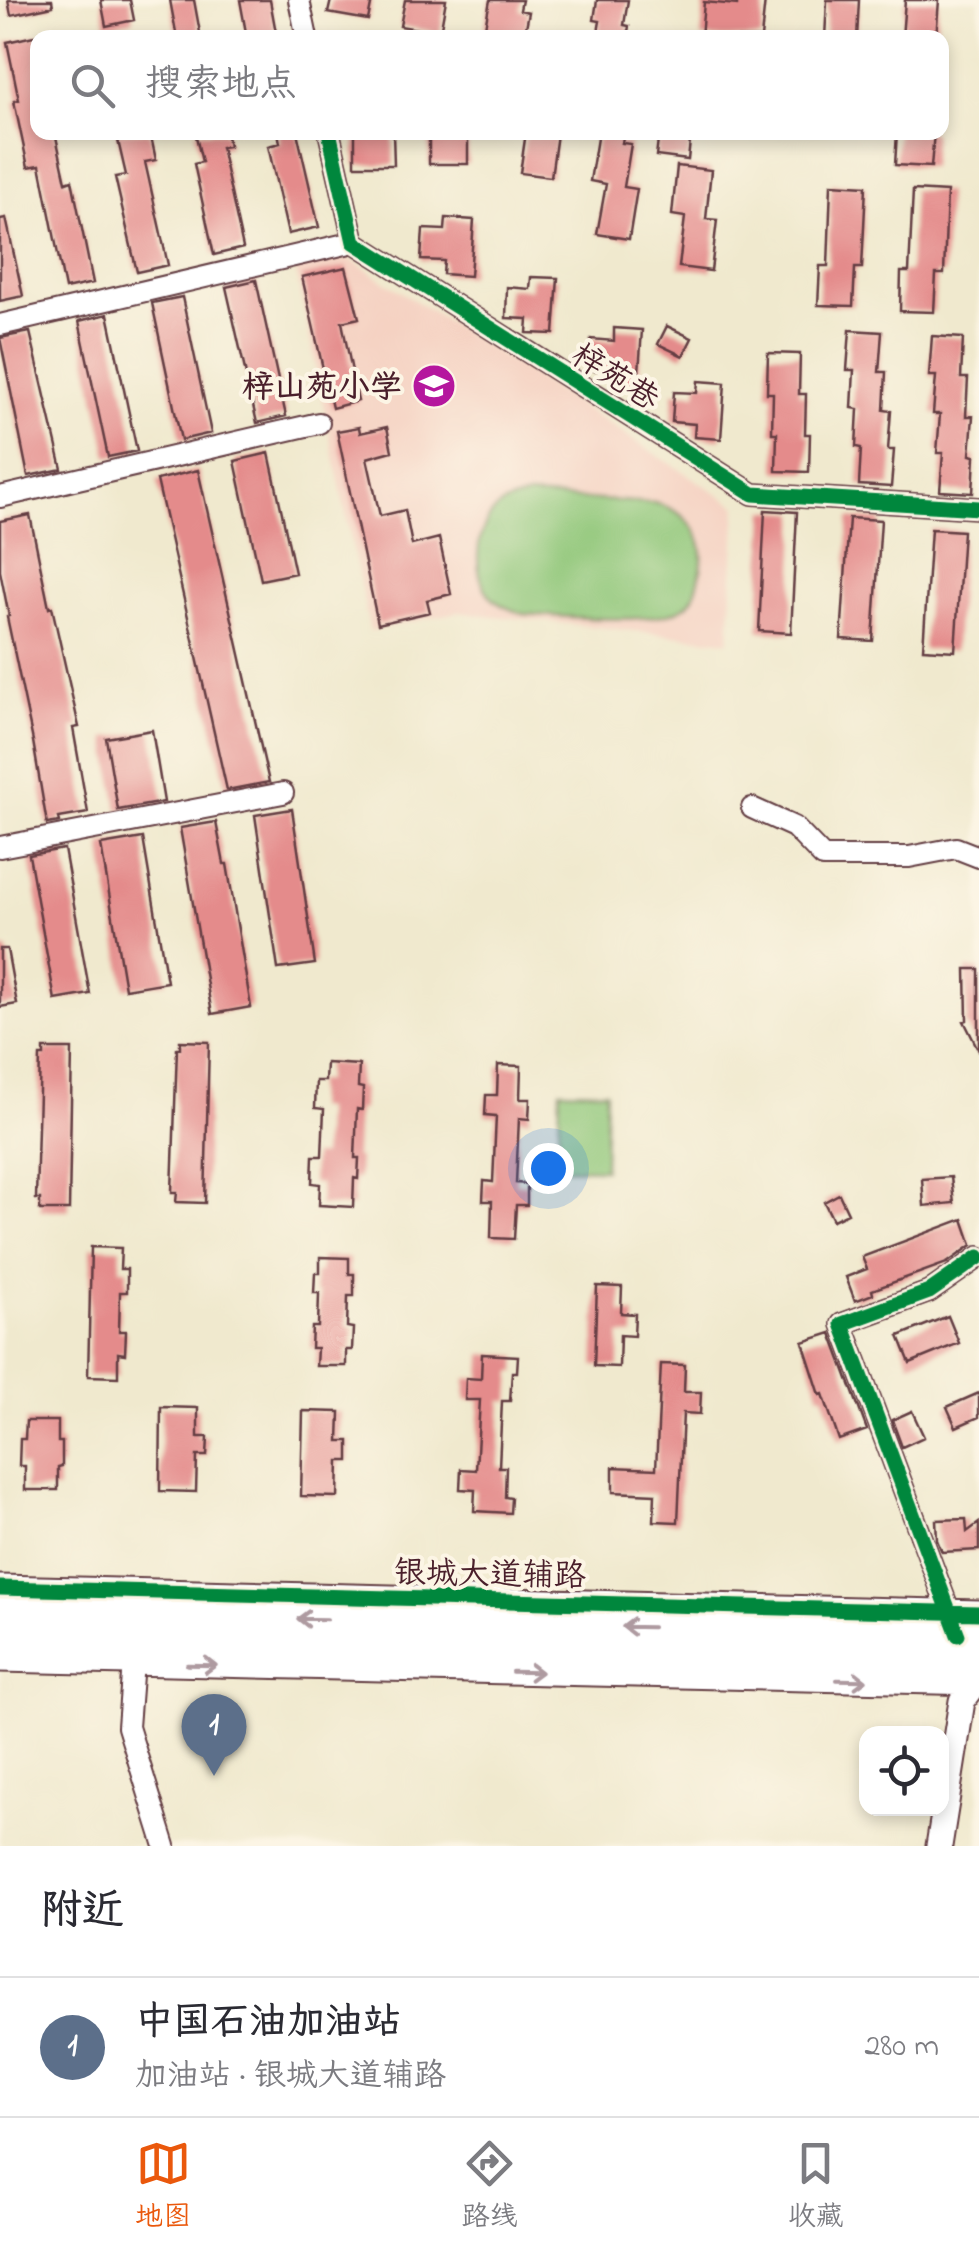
<!DOCTYPE html>
<html lang="zh">
<head>
<meta charset="utf-8">
<style>
	body { margin:0; font-family:"Indie Flower","LXGW WenKai TC",sans-serif; background:#f2f2f3; color:#2b2b33 }
	.controls { position:absolute; right:30px; bottom:30px; display:grid; overflow:hidden; border-radius:20px; box-shadow:0 5px 15px #0003 }
	.controls button { width:90px; height:90px; display:grid; place-items:center; padding:0; border:0; border-bottom:2px solid #e1e1e2; background:#fff; color:#2b2b33; font:50px sans-serif }
	.you { position:absolute; left:548px; top:1168px; width:35px; height:35px; margin:-25px; border:8px solid #fff; border-radius:50%; background:#1a73e8; box-shadow:0 0 0 15px #1a73e833 }
	.badge { display:grid; place-items:center; width:65px; height:65px; border-radius:50%; background:#ea580c; color:#fff; font-size:32px; font-weight:700 }
	.pin { position:absolute; translate:-50% -82px; filter:drop-shadow(0 2px 5px #0008) }
	.pin::after { content:''; position:absolute; top:52px; width:35px; height:30px; background:inherit; clip-path:polygon(0 0,100% 0,50% 100%) }
	.list { margin:0; padding:0; list-style:none }
	h2 { display:flex; justify-content:space-between; align-items:center; height:130px; margin:0; padding:0 40px; font-size:42px }
	h2 small { font-size:32px; font-weight:400; color:#7c7c81 }
	.list li { display:grid; grid-template-columns:65px 1fr auto; gap:30px; align-items:center; box-sizing:border-box; height:140px; padding:0 40px; border-top:2px solid #e1e1e2 }
	.list b { display:block; font-size:38px; white-space:nowrap }
	.list p { margin:0; font-size:32px; white-space:nowrap; color:#7c7c81 }
	.list em { font-size:32px; font-style:normal; color:#7c7c81 }
	.icon { flex:none; width:55px; height:55px; fill:none; stroke:currentColor; stroke-width:2; stroke-linecap:round; stroke-linejoin:round }
	.map { position:relative; flex:none; width:979px; height:1846px; overflow:hidden }
	.search { position:absolute; background:#fff; box-shadow:0 5px 15px #0003; left:30px; right:30px; top:30px; height:110px; display:flex; align-items:center; gap:25px; box-sizing:border-box; padding:0 35px; border-radius:20px; color:#7c7c81; font-size:38px }
	.sheet { height:270px; background:#fff }
	nav { display:flex; justify-content:space-around; align-items:center; box-sizing:border-box; height:140px; border-top:2px solid #e1e1e2; background:#fff; font-size:28px; color:#7c7c81 }
	nav a { display:grid; justify-items:center; gap:5px }
	nav .on { color:#ea580c }
	.map>svg:first-child { display:block }
</style>
</head>
<body>
<div class="map">
<svg width="979" height="1846" viewBox="0 0 979 1846">
	<rect width="100%" height="100%" fill="#fcf5e5"/>
	<filter id="ink" filterUnits="userSpaceOnUse"><feTurbulence type="fractalNoise" baseFrequency=".01" numOctaves="2"/><feDisplacementMap in="SourceGraphic" scale="20" xChannelSelector="R" yChannelSelector="G"/><feConvolveMatrix kernelMatrix="1 2 1 2 8 2 1 2 1" color-interpolation-filters="sRGB"/></filter>
	<filter id="wash" filterUnits="userSpaceOnUse"><feTurbulence type="fractalNoise" baseFrequency=".0048" numOctaves="4" result="noise"/><feDisplacementMap in="SourceGraphic" scale="40" xChannelSelector="R" yChannelSelector="G"/><feGaussianBlur stdDeviation="2.25" result="paint"/><feColorMatrix in="noise" values="0 0 0 0 0 0 0 0 0 0 0 0 0 0 0 0 0 1.4 0 .05"/><feComposite in="paint" operator="in"/></filter>
	<g filter="url(#wash)">
		<rect width="100%" height="100%" fill="#f0e9ce"/>
		<path fill="#f5d2c2" d="M342,254L737,506L729,641L457,612L370,631L295,266Z"/>
		<path fill="#91c77a" stroke="#6e7352" stroke-width="2.5" d="M528,496L655,503C676,508 694,521 700,542C704,554 702,568 699,580C696,591 693,601 684,607C657,627 559,616 523,614C513,610 502,607 494,600C470,578 474,528 499,507C508,501 518,499 528,496Z
			M560,1090L606,1091L604,1169L558,1168Z"/>
		<g id="blocks">
			<path fill="#e48b8b" d="M8,0H52L53,6L11,15Z
				M101,0H130L134,20L106,26Z
				M170,0H194L201,38H177Z
				M240,0H270L277,38H247Z
				M331,0H372L368,20L328,13Z
				M405,0H446L440,33L400,26Z
				M490,0H522L520,10L529,12L524,38H483Z
				M597,0H628L624,25L629,26L627,38H597L600,21L594,20Z
				M737,0H765L761,38H701L704,2L737,5Z
				M827,0H859L857,38H825Z
				M905,0H939L936,38H902Z
				M38,35V132H55L66,182L72,180L93,283L65,289L40,165L28,167L14,101L19,100L7,42Z
				M116,132H150L156,160L145,162L168,265L137,272L115,177L126,175Z
				M195,132H226L229,146L221,147L243,248L214,255L194,164L202,162Z
				M278,132H297L319,227L288,234L268,146L280,143Z
				M355,132H393L394,165H355Z
				M429,132H468V164H429Z
				M526,132L557,134L551,177L520,173Z
				M598,132H624L622,143L631,144L624,187L637,189L629,239L597,234L606,184L590,181Z
				M659,132H691L688,160L656,156Z
				M897,132H934L931,167L895,165Z
				M677,166L711,170L706,219L717,220L711,271L679,267L685,217L672,215Z
				M831,184L866,186L862,268H855L853,306L818,305L820,266H828Z
				M913,190L947,192L944,274H936L934,312L900,311L901,272H909Z
				M6,218L23,296L0,301V219Z
				M446,218L474,220L470,276L443,274L444,261L421,260L423,229L445,230Z
				M346,267L359,318L342,322L358,401L332,408L302,277Z
				M531,277L558,278L554,334L527,333L528,319L506,318L507,287L530,289Z
				M256,280L286,416L257,423L226,287Z
				M182,297L211,433L181,440L152,303Z
				M108,314L137,451L108,457L79,321Z
				M667,326L692,338L683,356L658,344Z
				M614,328L642,330L638,386L611,384L612,371L589,370L591,339L614,341Z
				M850,330L882,332L879,372H886L884,410L891,411L888,450H894L891,487L859,485L861,448L856,447L858,409L852,408L854,370H847Z
				M30,332L62,469L28,476L0,338Z
				M932,336L963,338L961,378H968L966,416H973L970,455L975,456L973,493L940,491L943,453H937L940,414H933L936,376H929Z
				M768,353L800,354L799,394H806L805,434H810L809,472L776,471L777,433H772L773,393H767Z
				M698,381L725,383L721,439L694,437L695,424L672,422L674,392L697,393Z
				M359,427L360,433L387,427L392,451L367,458L380,516L405,510L412,545L439,538L451,594L427,600L430,612L378,624L337,431Z
				M269,453L295,573L261,580L235,461Z
				M198,470L269,782L227,790L157,480Z
				M765,510L797,512L791,633L759,631Z
				M30,515L49,608L52,607L79,727L73,728L88,813L59,818L60,822L47,824L33,741L7,617L9,616L0,571V521Z
				M849,518L881,520L873,641L841,639Z
				M931,529L963,531L955,651L923,649Z
				M152,730L164,802L118,810L106,738Z
				M292,809L315,964L278,969L255,815Z
				M216,822L224,864H227L251,1007L212,1014L180,828Z
				M143,838L167,982L125,989L101,845Z
				M64,849L90,994L55,1000L29,855Z
				M0,949H7L17,1004L0,1007Z
				M966,969H979V1051L964,1021L967,1020Z
				M180,1041L209,1042L205,1203L176,1202L177,1192H172L177,1048H180Z
				M44,1049H72L69,1210H40V1199H36L40,1056H44Z
				M326,1063L359,1065L358,1087L363,1088L362,1110L357,1109L355,1158H359L358,1179L354,1178L353,1207L319,1205L320,1184L312,1183L313,1156H322L324,1109L315,1108L316,1081H325Z
				M498,1065L521,1066L520,1099H530L529,1119L519,1118L516,1183L527,1184V1205H516L514,1239L491,1238L492,1201H483L484,1181L493,1182L496,1116L485,1115L486,1095H497Z
				M951,1177L954,1203L924,1206L922,1179Z
				M839,1194L848,1213L833,1220L824,1202Z
				M963,1219L972,1245L947,1263L872,1290L873,1294L855,1301L846,1277L867,1269L862,1257Z
				M91,1247L121,1248L120,1269H127V1292H120L119,1331H126L125,1354L118,1353V1377L88,1376Z
				M320,1257L349,1258V1274H354V1296H348L347,1327L353,1328L352,1350H346V1366H316L317,1348H311L312,1327H318L319,1293H314L315,1273H320Z
				M597,1286L622,1287L621,1313L635,1314L634,1336L620,1335L619,1367L594,1366Z
				M948,1316L959,1343L910,1363L899,1336Z
				M831,1333L867,1430L839,1440L823,1394L820,1395L803,1342Z
				M482,1354L518,1356L517,1372H512L510,1401H502L499,1467H506L505,1497L511,1498L510,1513L474,1511L475,1490L460,1489L461,1469L476,1470L480,1400H465L466,1378L481,1379Z
				M661,1364L685,1365L684,1392H701L700,1414L683,1413L678,1522L654,1521L655,1494L613,1492V1467L656,1469Z
				M979,1393V1417L956,1427L947,1407Z
				M161,1407L198,1408V1437H208L207,1456H197L196,1492L160,1491Z
				M303,1411L340,1412L339,1441H349V1461H339L338,1497L301,1496Z
				M912,1411L924,1437L902,1447L892,1420Z
				M26,1421H58V1442H62V1466L58,1467V1490H25V1466H19L20,1439H25Z
				M966,1519L967,1532L979,1523V1550L942,1552L937,1540L936,1520Z"/>
		</g>
	</g>
	<g filter="url(#ink)">
		<use href="#blocks" fill-opacity="0" stroke="#633d43" stroke-width="2.5"/>
		<g fill="none" stroke-linecap="round" stroke-linejoin="round">
			<defs>
				<path id="minor" d="M299,0L307,38
					M329,132L354,242L753,494L979,508
					M0,325L354,242
					M0,497L319,423
					M752,808L794,827L823,857H909L956,848L979,857
					M0,847L283,793
					M954,1624L842,1324L929,1292L979,1257
					M134,1649L128,1727L165,1846"/>
				<path id="tertiary" d="M0,1588L979,1613
					M0,1659L979,1682
					M939,1846L962,1701L979,1678"/>
				<path id="primary" d="M0,1612L979,1635
					M0,1635L979,1657"/>
			</defs>
			<use href="#minor" stroke="#633d43" stroke-width="24"/>
			<use href="#tertiary" stroke="#633d43" stroke-width="29"/>
			<use href="#primary" stroke="#633d43" stroke-width="34"/>
			<use href="#minor" stroke="#fff" stroke-width="20"/>
			<use href="#tertiary" stroke="#fff" stroke-width="25"/>
			<use href="#primary" stroke="#fff" stroke-width="30"/>
			<defs>
				<path id="cycleway" d="M329,132L354,242L753,494L979,508
					M0,1588L979,1613
					M958,1635L842,1324L929,1292L979,1257"/>
			</defs>
			<use href="#cycleway" stroke="#fcf5e5" stroke-width="21"/>
			<use href="#cycleway" stroke="#00873e" stroke-width="15"/>
		</g>
		<defs><path id="oneway-shaft" d="M-6 0H5M1.5-3L5.5 0L1.5 3" fill="none" stroke-width="1.6" stroke-linecap="round" stroke-linejoin="round" transform="scale(2.5)"/></defs>
		<g stroke="#ae9aa0">
			<use href="#oneway-shaft" transform="translate(312 1619) rotate(-179)"/>
			<use href="#oneway-shaft" transform="translate(637 1627) rotate(-179)"/>
			<use href="#oneway-shaft" transform="translate(202 1665) rotate(1)"/>
			<use href="#oneway-shaft" transform="translate(527 1672) rotate(1)"/>
			<use href="#oneway-shaft" transform="translate(852 1680) rotate(1)"/>
		</g>
	</g>
	<defs>
		<symbol id="school-disc" viewBox="-11 -11 22 22"><circle r="9.5" fill="#b5179e" stroke="#fcf5e5"/><path d="M0-5L7-2L0 1L-7-2ZM-4 1L0 2.5L4 1V4Q0 6-4 4Z" fill="#fff"/></symbol>
	</defs>
	<g fill-rule="evenodd">
		<use href="#school-disc" x="409" y="361" width="50" height="50"/>
	</g>
	<g text-anchor="middle" stroke-width="8" stroke-linejoin="round" paint-order="stroke">
		<g font-size="32" fill="#4a1f2b" stroke="#fcf5e5">
			<text transform="translate(616 376) rotate(32)" y="11">梓苑巷</text>
			<text transform="translate(490 1573) rotate(1)" y="11">银城大道辅路</text>
		</g>
		<g font-size="32" font-weight="bold" fill="#4a1f2b" stroke="#fcf5e5" text-anchor="end">
			<text x="402" y="397">梓山苑小学</text>
		</g>
	</g>
</svg>
<div class="controls">
<button><svg class="icon" aria-label="locate" viewBox="0 0 24 24"><circle cx="12" cy="12" r="6"/><path d="M12 2v4M12 18v4M2 12h4M18 12h4"/></svg></button>
</div>
<div class="you"></div>
<div class="pin badge" style="left:214px;top:1776px;background:#5c6f8a">1</div>
<div class="search"><svg class="icon" aria-label="search" viewBox="0 0 24 24"><circle cx="10" cy="10" r="6"/><path d="M15 15l6 6"/></svg>搜索地点</div>
</div>
<section class="sheet">
<h2>附近<small></small></h2>
<ul class="list">
<li><span class="badge" style="background:#5c6f8a">1</span><div><b>中国石油加油站</b><p>加油站 · 银城大道辅路</p></div><em>280 m</em></li>
</ul>
</section>
<nav>
<a class="on"><svg class="icon" aria-label="map" viewBox="0 0 24 24"><path d="M3 6l6-2 6 2 6-2v14l-6 2-6-2-6 2zM9 4v14M15 6v14"/></svg>地图</a>
<a><svg class="icon" aria-label="directions" viewBox="0 0 24 24"><path d="M12 3l9 9-9 9-9-9zM9 14v-3h6M13 9l2 2-2 2"/></svg>路线</a>
<a><svg class="icon" aria-label="saved" viewBox="0 0 24 24"><path d="M7 4h10v16l-5-4-5 4z"/></svg>收藏</a>
</nav>
</body>
</html>
